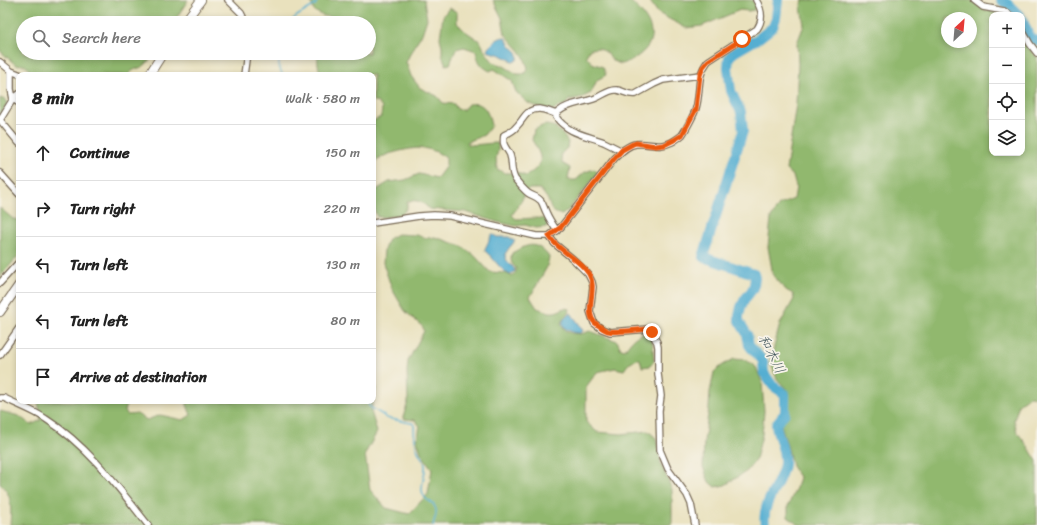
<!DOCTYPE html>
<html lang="en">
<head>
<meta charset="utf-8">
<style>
	body { margin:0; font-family:Sriracha,"Klee One",sans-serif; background:#f6f6f6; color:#222 }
	.controls { position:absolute; right:12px; top:12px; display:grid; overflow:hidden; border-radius:8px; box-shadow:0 2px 6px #0003 }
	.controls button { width:36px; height:36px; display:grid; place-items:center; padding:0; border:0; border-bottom:1px solid #e0e0e0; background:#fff; color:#222; font:20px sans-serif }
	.compass { position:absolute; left:941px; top:12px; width:36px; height:36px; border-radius:50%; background:#fff; box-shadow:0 2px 6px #0003; rotate:26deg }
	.stop { position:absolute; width:12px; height:12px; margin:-9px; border:3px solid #ea580c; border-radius:50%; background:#fff }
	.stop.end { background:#ea580c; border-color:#fff; box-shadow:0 1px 4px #0008 }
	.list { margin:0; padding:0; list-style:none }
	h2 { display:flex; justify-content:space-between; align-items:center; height:52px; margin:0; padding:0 16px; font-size:17px }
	h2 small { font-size:13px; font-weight:400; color:#767676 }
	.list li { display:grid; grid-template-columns:26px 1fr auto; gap:12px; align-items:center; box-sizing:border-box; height:56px; padding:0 16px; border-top:1px solid #e0e0e0 }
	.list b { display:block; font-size:15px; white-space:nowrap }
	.list em { font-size:13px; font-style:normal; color:#767676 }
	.icon { flex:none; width:22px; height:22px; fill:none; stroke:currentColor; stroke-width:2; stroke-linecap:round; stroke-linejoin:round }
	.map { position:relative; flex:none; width:1037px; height:525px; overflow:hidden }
	.search { position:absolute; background:#fff; box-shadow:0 2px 6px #0003; left:16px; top:16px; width:360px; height:44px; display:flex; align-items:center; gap:10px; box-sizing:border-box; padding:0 14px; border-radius:22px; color:#767676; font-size:15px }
	.panel { position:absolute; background:#fff; box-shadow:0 2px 6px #0003; left:16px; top:72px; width:360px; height:332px; border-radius:8px }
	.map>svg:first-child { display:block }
</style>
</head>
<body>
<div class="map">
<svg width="1037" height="525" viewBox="0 0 1037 525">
	<rect width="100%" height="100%" fill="#f7f3e8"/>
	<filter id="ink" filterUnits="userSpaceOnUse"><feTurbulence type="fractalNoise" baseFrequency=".025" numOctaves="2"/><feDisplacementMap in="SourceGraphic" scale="8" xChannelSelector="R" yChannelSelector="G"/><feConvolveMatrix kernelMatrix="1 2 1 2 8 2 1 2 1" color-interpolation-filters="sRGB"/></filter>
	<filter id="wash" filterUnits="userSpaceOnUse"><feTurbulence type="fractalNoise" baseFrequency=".012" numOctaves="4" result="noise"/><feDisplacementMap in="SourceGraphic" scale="16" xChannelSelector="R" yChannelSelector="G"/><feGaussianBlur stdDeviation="0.9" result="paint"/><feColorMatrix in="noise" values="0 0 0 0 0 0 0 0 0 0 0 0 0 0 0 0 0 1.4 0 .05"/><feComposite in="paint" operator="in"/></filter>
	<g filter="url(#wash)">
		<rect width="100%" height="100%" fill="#e9e1bd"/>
		<path fill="#91b86e" stroke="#667146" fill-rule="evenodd" d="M0,0H188L173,23H23V53H153C151,59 146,66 139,68C134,70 132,70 128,75H33L31,74C27,65 25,64 16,65L0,51Z
			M310,0H424L427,19L422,34L414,46L406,62L411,76L420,88L437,96L443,103L454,104L457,109L463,110L468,104C471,104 476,103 478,104C487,106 490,119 491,126L484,135L467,142L469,145C479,145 488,143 498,143V150L496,158L497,169L505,173H517L526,176C545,164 543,158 532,140L534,130C536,129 540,127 542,126C554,122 562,133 568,142L567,148L561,154L562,163L570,168L568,180H576L585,172L594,169L598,173L569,209L562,215C548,211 552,208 547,198C545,195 542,192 540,189H529L524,194L522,200L512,215L516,219L536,218L546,219L549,223L546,227L536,228L525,225L516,226L497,222L466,212L429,209C422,201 418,200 407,201V208L402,214L387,217H377L373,206V192L389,182L405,180L419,174L437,178L446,166V158C429,145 416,147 396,152C388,154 382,156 376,161H373V121L381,117L382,108L378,103L373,101V75H321C318,68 317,60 318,53H369V23H339L334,17L324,16L314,11Z
			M493,0H629C647,16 664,37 638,56C634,60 627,62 621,64L613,61L607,53L599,48L590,49L586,56L592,63L603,67L606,75L597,80L591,93L583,97L569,100L566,104L552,110L538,107L528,103L516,92L512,81L494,69L490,71C481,67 477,60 476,51L464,47L456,49L450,64L446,65L442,55V46L440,38L443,16L449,8L457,12V23L465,31L480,41L485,51L493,62L502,65L517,74H524L528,68L524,57L520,51L505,34L502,18Z
			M649,0H752L756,5L754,10L748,11L740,10L702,26L686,28L658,13Z
			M803,0H971L985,10L1004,14L1005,15H992V153H1022V38L1032,52L1037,57V397L1029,396L1019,404L1014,420L1017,432L1027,445L1037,461V525H803L797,524L788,517V506L796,488L799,477L792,466L788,449L781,425L788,412L789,392L777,379L770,362L780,324L794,299L793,294L786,290L773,275L768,247L771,218L779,205L794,199L796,187L793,176L786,170L796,104L798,64L797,43L804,25L801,7ZM947,18H971V42H947Z
			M0,98L5,100L7,103L0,116Z
			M0,208L13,219L19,220V255L0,277Z
			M397,234L416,235L427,238L435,237L461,246L473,254L490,272L505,273L512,276L516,272V268C511,264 510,259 512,253C528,244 536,240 549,257L547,267L530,297L537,308C548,312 553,315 564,308L570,309C568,315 562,318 561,324L566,331L571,333L581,334L590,331L617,341L621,349L625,350C631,340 636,335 647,332L652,338L653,349L654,361L650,366L642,367L640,359C633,358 628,364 624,370L615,368L597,372L586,387V422L597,432L621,434L648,431L656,438L661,464L672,490V525H10C11,511 13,493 0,484V411L19,416L31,425L41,420L38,401H128C128,405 125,408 125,412L128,415L137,414L147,420L160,415L183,420L191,415L187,405V401H373V375L376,389L371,411L377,432L365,454L370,490L386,508L409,514L428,494L432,469L421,453L417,440L420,426L415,420L404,419V414L408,402L407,371L408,361L424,331L423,327L405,311L392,289L383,263L384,250L388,239Z
			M734,359L746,360L756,367L762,382L764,411L762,435L756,459L747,471L725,485L715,487L709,482L703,467L704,441L709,408L710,392L714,372L723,365Z"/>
		<path fill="#54aed1" stroke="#486c78" d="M504,37C508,39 507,42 510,45C514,51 519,50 518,59L514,62L507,58L501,55L487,51L488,48C493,43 497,38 504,37Z
			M492,234L497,237H509L515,241L509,248L505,254C505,263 513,264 515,271L510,275C499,269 495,259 485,251V249Z
			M571,313L579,324L583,331L581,333C566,333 554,323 571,313Z"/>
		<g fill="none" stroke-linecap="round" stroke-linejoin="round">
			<path stroke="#54aed1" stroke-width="1.5" d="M289,23L297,16L315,5L318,0
				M283,75C280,71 278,64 279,59L287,56L291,53
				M367,401L368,404L370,407L383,415L386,418L411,423L414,424C414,432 414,441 417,449C419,455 425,460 425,466C426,474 421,483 422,491C424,503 435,500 436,510C437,515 434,520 433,525"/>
			<path stroke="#54aed1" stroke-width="10" d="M1001,0L1009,5L1019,15
				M1022,19L1030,38L1037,41
				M737,150L743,131L741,112L736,102L731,91L728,68L729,57L735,52L759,38L773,27L776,18L778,0
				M735,156L703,257L754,274L755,278L754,285L752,290L745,299L741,307L739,316V321L747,334L749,345L752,349L758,355L763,361L764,373L773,386L785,394V413L776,424C777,437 786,450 784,464C781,486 761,501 765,525"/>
		</g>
	</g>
	<g filter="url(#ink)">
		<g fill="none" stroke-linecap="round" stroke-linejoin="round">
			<defs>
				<path id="minor" d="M228,0L241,13L246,23
					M974,0L983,7L1004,11L1010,15
					M1022,30L1030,44L1037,53
					M0,62L11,71L21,75
					M244,75L247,53
					M19,94L13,99L19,103
					M0,120L13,99L11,89V71
					M0,120L19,143
					M622,151C616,148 610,145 604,142C587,135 568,134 556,117L558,112C568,103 584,103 596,98C603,95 610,89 617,90C624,91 629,96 636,94L654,84L663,80L700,75
					M0,173L19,194
					M373,223L419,216L434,215L450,216L536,236H549L561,227L614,159C620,153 627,145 636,144C649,142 658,149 672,142C675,140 679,138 682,135C685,131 695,113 696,108C701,91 696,76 708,61L757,29C764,19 762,10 756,0
					M557,231C553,225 549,219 546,212C544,208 543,204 541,201C537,196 532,196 528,193C523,189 519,184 515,179C510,170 513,163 510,155C506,146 502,147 504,135C509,133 514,130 517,126C524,119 526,109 539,109C545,109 551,113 557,114
					M549,236L555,244L573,259L588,274L592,282L593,287L590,311L594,323L602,329L610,332L649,329L657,342L658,347V374L661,396L659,411L660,450L668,469L687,495L691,504L695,525
					M0,283L19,262
					M0,355L19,328
					M0,398H4C18,405 33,410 46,419C87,445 118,487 148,525"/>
				<path id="highway" d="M184,23L201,0
					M149,75L163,53
					M0,312L19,285"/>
			</defs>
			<use href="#minor" stroke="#786a56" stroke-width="8"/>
			<use href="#highway" stroke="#786a56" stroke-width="10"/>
			<use href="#minor" stroke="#fff" stroke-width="5.5"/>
			<use href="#highway" stroke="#fff" stroke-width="8"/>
		</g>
	</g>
	<g fill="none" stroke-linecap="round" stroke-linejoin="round" filter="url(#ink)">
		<path stroke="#ea580c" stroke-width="5" d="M652,332L651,330L648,329C637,330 618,333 608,331C604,330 601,327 598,325C589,320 590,310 591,301C592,291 594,283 589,274C579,258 559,252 549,236L561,227L614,159L622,150L633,144L636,143L656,146L664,145L674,140L682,135L696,109L700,75L703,67L708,61L742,39"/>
	</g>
	<g text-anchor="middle" stroke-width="3.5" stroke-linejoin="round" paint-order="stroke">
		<g font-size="14" font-style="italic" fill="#44585d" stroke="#f7f3e8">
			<text transform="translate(772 354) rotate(63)" y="5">和木川</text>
		</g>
	</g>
</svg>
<div class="controls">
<button>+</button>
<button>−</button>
<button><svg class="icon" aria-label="locate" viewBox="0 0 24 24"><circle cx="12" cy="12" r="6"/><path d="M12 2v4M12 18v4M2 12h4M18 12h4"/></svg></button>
<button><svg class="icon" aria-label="layers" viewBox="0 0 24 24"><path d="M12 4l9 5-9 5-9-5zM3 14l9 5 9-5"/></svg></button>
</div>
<svg class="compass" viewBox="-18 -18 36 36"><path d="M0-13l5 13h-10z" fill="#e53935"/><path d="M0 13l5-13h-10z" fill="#767676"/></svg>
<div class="stop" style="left:742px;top:39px"></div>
<div class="stop end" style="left:652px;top:332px"></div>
<div class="search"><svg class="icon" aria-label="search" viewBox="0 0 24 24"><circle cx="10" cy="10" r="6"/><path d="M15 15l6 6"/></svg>Search here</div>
<section class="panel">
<h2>8 min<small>Walk · 580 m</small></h2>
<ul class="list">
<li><svg class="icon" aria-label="ahead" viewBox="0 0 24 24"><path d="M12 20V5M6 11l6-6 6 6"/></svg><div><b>Continue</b></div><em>150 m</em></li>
<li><svg class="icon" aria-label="right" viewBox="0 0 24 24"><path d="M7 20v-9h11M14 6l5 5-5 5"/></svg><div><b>Turn right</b></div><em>220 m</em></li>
<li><svg class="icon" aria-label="left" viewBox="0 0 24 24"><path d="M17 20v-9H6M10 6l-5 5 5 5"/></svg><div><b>Turn left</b></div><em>130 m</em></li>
<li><svg class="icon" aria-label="left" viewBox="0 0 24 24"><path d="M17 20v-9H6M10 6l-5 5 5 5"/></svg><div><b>Turn left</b></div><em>80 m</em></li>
<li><svg class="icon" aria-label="arrive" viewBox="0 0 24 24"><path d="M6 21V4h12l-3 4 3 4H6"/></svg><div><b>Arrive at destination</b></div></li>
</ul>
</section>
</div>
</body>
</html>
